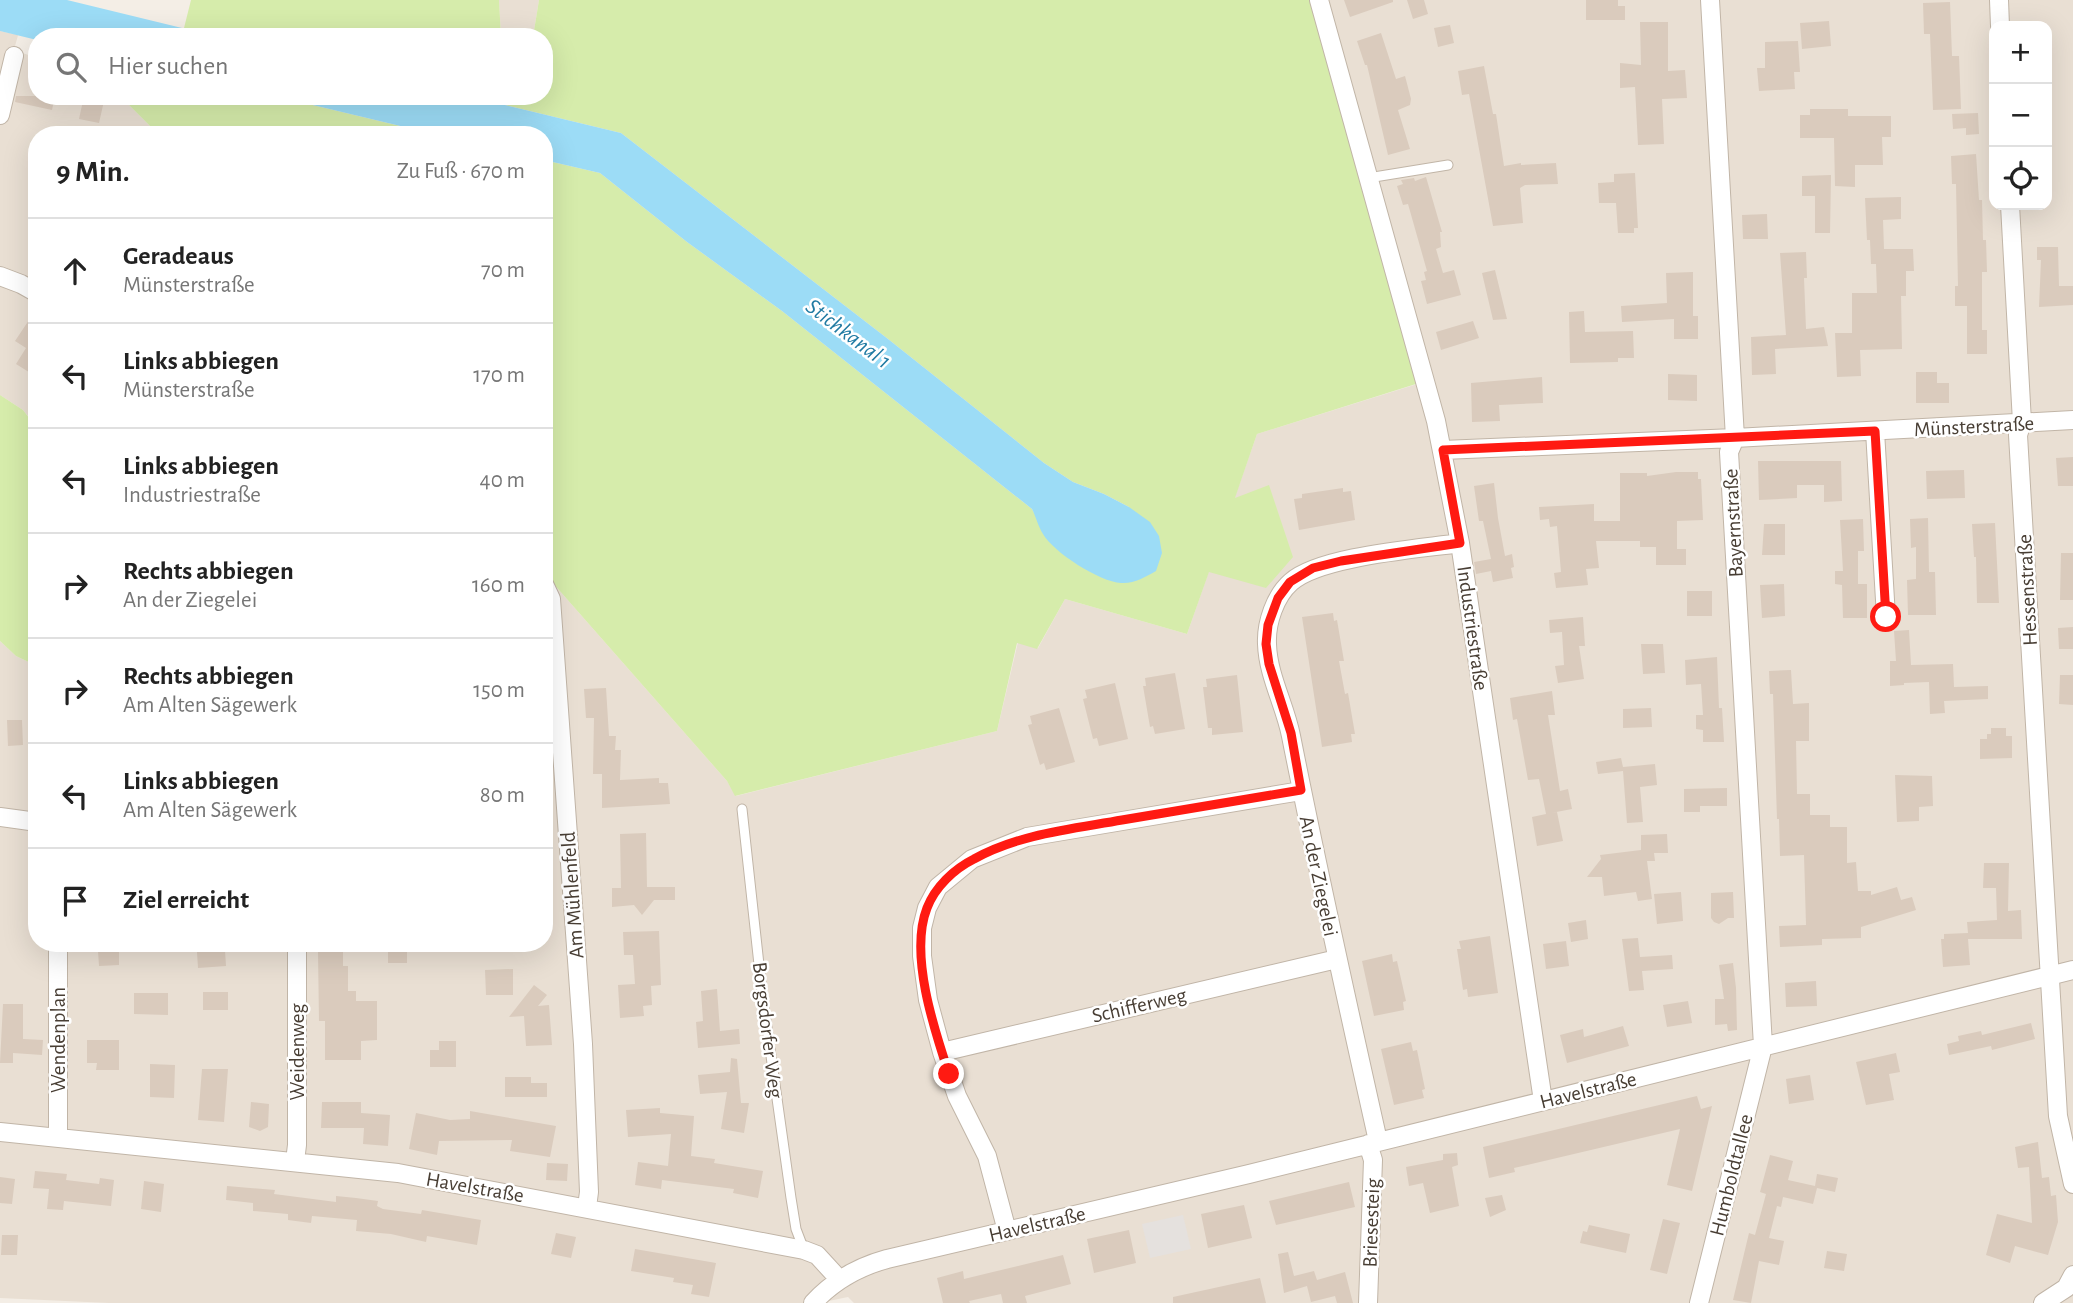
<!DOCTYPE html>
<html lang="de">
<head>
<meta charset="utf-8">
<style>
	body { margin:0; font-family:"Alegreya Sans",sans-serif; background:#f2f2f2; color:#222 }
	.controls { position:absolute; right:21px; top:21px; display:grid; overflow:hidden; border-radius:14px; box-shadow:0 7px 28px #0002 }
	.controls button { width:63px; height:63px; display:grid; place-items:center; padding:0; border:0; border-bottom:2px solid #e0e0e0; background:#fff; color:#222; font:35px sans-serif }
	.stop { position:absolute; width:21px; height:21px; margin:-16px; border:5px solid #ff1a12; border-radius:50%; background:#fff }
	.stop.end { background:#ff1a12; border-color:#fff; box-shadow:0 2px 7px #0008 }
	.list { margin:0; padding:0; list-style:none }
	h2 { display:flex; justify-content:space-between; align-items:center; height:91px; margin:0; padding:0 28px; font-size:30px }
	h2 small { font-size:23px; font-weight:400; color:#767676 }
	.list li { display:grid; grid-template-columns:46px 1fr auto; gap:21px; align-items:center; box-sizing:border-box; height:105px; padding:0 28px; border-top:2px solid #e0e0e0 }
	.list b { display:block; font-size:26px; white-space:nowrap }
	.list p { margin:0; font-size:23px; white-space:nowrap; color:#767676 }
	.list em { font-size:23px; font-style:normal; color:#767676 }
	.icon { flex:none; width:38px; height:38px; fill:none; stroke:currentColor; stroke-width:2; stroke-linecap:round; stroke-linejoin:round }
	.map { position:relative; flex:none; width:2073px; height:1303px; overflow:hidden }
	.search { position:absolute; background:#fff; box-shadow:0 7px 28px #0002; left:28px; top:28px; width:525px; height:77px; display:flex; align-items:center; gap:18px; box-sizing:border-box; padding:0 24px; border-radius:28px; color:#767676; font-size:26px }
	.panel { position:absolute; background:#fff; box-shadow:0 7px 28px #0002; left:28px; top:126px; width:525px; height:826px; border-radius:28px }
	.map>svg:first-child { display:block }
</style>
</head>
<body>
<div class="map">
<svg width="2073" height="1303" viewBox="0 0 2073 1303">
	<rect width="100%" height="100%" fill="#f4eee6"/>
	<path fill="#e9dfd3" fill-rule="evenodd" d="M499,0H539L533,37H501Z
		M1324,0H2073V1303H854L848,1297L819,1303H109L0,1298V641L16,656L37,666V943H544V573L727,781L736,796L997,731L1018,642L1038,648L1065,599L1187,634L1257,434L1430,380ZM1994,26H2047V205H1994Z
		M0,31L18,35L14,50L37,58V96H120L159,135H37V427L23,410L0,395Z"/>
	<path fill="#d6ecab" d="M191,0H499L501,37H219L184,28Z
		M539,0H1316L1419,383L1257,434L1235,498L1269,485L1293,557L1266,588L1209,572L1187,634L1065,599L1037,649L1017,643L997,731L735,796L727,781L544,573V160L600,173L687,242L782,311L1032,509L1038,520L1129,507L1104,494L1073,482L1044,463L888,339L621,133L468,96H544V37H533Z
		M120,96H275L438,135H159Z
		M0,395L23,410L37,428V666L16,656L0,641Z"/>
	<path fill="#e5e1de" d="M1183,1215L1191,1249L1150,1258L1142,1224Z"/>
	<path fill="#9cdcf6" d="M0,0H67L219,37H37V40L0,31Z
		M275,96H468L621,133L888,339L1044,463L1073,482L1104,494L1129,507L1150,522L1159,536L1162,553L1156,571C1145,577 1134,584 1121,583C1100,582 1053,552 1043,534C1038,526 1036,517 1032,509L782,311L687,242L600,173L544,160V135H438Z"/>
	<path fill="#dacbbd" d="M1344,0H1393V2L1350,17Z
		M1407,0H1424L1428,14L1413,19Z
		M1586,0H1618V6H1625V20H1586Z
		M1950,2L1952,56H1959L1961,109L1933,110L1930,34H1924L1923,3Z
		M1829,21L1831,46L1802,49L1800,23Z
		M1640,22H1668V71L1685,70L1687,98L1662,99L1664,144L1638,145L1635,87L1620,88V63L1641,65Z
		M1450,25L1454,43L1438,47L1434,28Z
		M1381,33L1396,79L1405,76L1411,99L1410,105L1398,110L1410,149L1388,155L1367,65H1365L1357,41Z
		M1798,41L1800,72H1794L1795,89L1759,91L1757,68H1765V42Z
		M1484,66L1493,114H1496L1504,166L1521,163V165L1556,163L1558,184L1525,185L1520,188L1523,223L1493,226L1469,94L1462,95L1458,71Z
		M16,96H55L52,110L15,102Z
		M84,96L104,101L99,123L79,119Z
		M1810,109H1848V116H1891V137H1882L1883,165H1855V187L1835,186L1834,138H1800V115H1810Z
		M1978,113L1979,134L1966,135V128L1953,129L1952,114Z
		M1976,154L1979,200H1982L1983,240H1986L1987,272H1982V330H1987V354H1967V306H1955V286H1958L1956,184H1952L1951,156Z
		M1635,173L1638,228H1634V233H1618L1616,203H1599L1598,183L1614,182V174Z
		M1831,175L1830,233H1815V196H1802V176Z
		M1426,177L1442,232H1440L1441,247L1436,249L1443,273L1454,270L1461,295L1427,304L1421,281L1426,280L1424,272L1427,271L1408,204L1403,205L1397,186L1403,184L1401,180L1414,178L1415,181Z
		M1901,197V219L1883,220L1884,249H1913L1914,271H1906V296H1901L1902,349L1860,350L1861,376L1837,377L1835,333H1852V293H1877L1876,264H1871L1870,240H1867L1865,198Z
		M1767,214L1768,239H1743L1742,215Z
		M2037,247H2058L2059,286H2073V305L2039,307L2041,260H2037Z
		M1806,252L1807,278H1804L1806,329L1824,327L1828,346L1775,349L1776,374L1752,375L1751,337L1786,335L1780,253Z
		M1495,270L1507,319L1493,320L1482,273Z
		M1693,272V316H1698V339H1674V319L1622,322L1621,306L1667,303L1666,273Z
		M37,308V367L32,374L16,364L26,348L15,341Z
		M1584,311L1585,332L1633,331L1634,358H1618V362L1570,363L1569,312Z
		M1473,321L1479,338L1441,350L1436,332Z
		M1916,372H1937V383H1949V403H1916Z
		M1668,374L1697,375V401L1668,400Z
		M1542,377L1543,403L1499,405L1500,421L1472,422L1471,383Z
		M2073,457V486H2058L2056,458Z
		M1758,461H1841L1842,501L1824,502V485H1797V498L1759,500Z
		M1964,470L1965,498L1927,499L1926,471Z
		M1676,472H1698V479H1701L1703,520L1677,521V549H1686V565H1656V547H1640V541H1596L1599,568L1586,569L1588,585L1556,588L1554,573L1561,572L1557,526L1550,527L1549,519L1540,520L1539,507L1594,504V521H1620V473H1647V476Z
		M1494,483L1498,518L1505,556L1512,554L1514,567L1511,568L1513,578L1493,582L1491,571L1476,574L1474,562L1491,559L1483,521H1479L1474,486Z
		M1343,488V492L1351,491L1355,520L1299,530L1294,499L1302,498V494Z
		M1928,518L1929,572H1935L1936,615H1908L1907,580L1916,579V547L1911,548L1910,519Z
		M1863,519L1864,551H1858V584H1867V618H1843L1842,585L1835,584V571H1843L1840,520Z
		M1995,523L1999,603H1977L1976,557H1974L1972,524Z
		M1764,524H1785V555H1762Z
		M2061,553H2073V600H2060Z
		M1784,584L1785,616L1762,618L1760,585Z
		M1687,591H1712V616H1687Z
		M1333,613L1334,621L1337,620L1344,661H1339L1345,694L1348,693L1355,734H1351L1352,742L1322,747L1302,617Z
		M1583,617L1585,646H1579L1584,679L1558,683L1555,666L1564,665L1562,632L1550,633L1549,620Z
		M2073,627V649H2059L2058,628Z
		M1909,630L1911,665L1953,664L1954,687L1988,686V699L1944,701L1945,713L1930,714L1929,682L1904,683V685L1890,686V661H1896L1894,631Z
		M1641,644H1663L1665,673L1643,674Z
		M1717,657L1719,708H1722L1724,742H1703V730L1696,729V715H1703L1701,684L1686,685L1685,660Z
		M1791,670L1793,704L1809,703V741H1796L1797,794H1810V815H1830V827H1847V863L1856,862L1858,891H1871V895L1897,887L1901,900L1912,897L1916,910L1861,927V938L1822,939V945L1780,947L1779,926L1806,925L1804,855L1780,856L1779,819H1777L1773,694H1770L1769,671Z
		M1175,673L1185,729L1155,734L1153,726L1150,727L1143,686H1146L1145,678Z
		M1237,675L1243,732L1212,735V728H1208L1203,687H1207L1206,679Z
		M2060,675H2073V705L2059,704Z
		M1115,683L1128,739L1099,746L1097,738L1093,739L1083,699L1087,698L1085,690Z
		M606,688L609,736H616L615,750H621L620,780L659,778V783H668L670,804L602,808V774H593L594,718H586L584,689Z
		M1552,691L1555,715H1548L1560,791L1568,789L1572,809L1551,813L1557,812L1563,841L1537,846L1532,817L1546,814L1539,779L1528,780L1517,719L1513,720L1510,698Z
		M1059,708L1075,762L1046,770L1044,763L1040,765L1028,725L1032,724L1030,716Z
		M1651,708L1652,727L1623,728V709Z
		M7,720H22L23,745L8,746Z
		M1991,728H2006V736H2012V758L1980,759V739H1987V734H1991Z
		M1621,758L1623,767L1655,764L1657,785L1640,787L1643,822L1627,823L1623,771L1598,774L1596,762Z
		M1895,775L1932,776L1933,806L1919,807V821L1897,822Z
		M1727,788V806H1700V812H1684V789Z
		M646,833L647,887H675V900H654L642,915L634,905L612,907V888H621L620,834Z
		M1667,834L1668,853H1654L1655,861H1647L1652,899L1638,901L1636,892L1604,896L1602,877H1587L1601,859L1600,855L1641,850V835Z
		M1984,863H2009L2008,911L2021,910L2022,939H1968L1970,965L1943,967L1941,939H1944V934L1968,933L1967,922L1997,920L1996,888H1983Z
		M1681,892L1683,921L1657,924L1654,894Z
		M1733,892L1734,918H1728L1719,924L1714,922L1711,918V893Z
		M1586,920L1588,939L1571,942L1568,923Z
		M659,931L661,985L651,986L652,1005L643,1006L644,1016L620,1018L618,985L635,984L633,955H624L623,932Z
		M1490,936L1498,993L1468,997L1467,989L1463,990L1457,949H1461L1459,941Z
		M1638,938L1640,957L1672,955L1673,969L1642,971L1644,990L1629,991L1622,939Z
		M1566,941L1569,966L1546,969L1543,944Z
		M388,943H407V963H388Z
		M225,950L226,966L198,968L197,952Z
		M98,951H119V965L99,966Z
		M318,952H343V966H348V991H356V1001H377V1040L361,1041V1060H325V1021H319Z
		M1392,954L1393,962L1397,961L1406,1001L1403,1002L1404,1010L1374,1016L1362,961Z
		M1733,963L1736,988L1737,1030L1728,1031L1727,1024L1715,1025V999H1724L1719,965Z
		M513,969V995H486L485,970Z
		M1816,981L1817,1006L1786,1007L1785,983Z
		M534,985L547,995L538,1006L549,1005L552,1045L526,1046L524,1016L509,1017Z
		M717,989L720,1031L739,1029L740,1044L698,1048L696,1022L703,1021L701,991Z
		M203,992H228V1010H203Z
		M134,993H168V1015L134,1014Z
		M1688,1001L1692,1023L1667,1027L1663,1005Z
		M3,1004H23V1039L43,1040L42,1055L13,1053V1063H0Z
		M2031,1023L2035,1039L1992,1050L1991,1046L1949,1055L1947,1044L1959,1041L1958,1036L1981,1031L1982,1035Z
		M1623,1026L1629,1046L1567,1063L1560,1035L1583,1029L1584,1037Z
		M87,1040H119V1070H96L97,1063H87Z
		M439,1041H456V1067H430V1050H439Z
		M1411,1042L1413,1051L1417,1050L1425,1089L1422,1090L1424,1098L1394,1105L1381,1049Z
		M1896,1053L1900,1072L1889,1074L1894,1100L1866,1105L1856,1062Z
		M731,1058L737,1059L741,1103H749L744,1133L721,1129L727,1092L700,1094L698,1075L730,1072Z
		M150,1064L175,1065L174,1098L150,1097Z
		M202,1069H228L224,1122L198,1120Z
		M1810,1075L1814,1100L1789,1104L1786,1079Z
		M505,1077H531V1083H547V1097H505Z
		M1697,1096L1701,1109L1712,1106L1692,1191L1667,1185L1680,1129L1514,1168L1515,1172L1489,1178L1483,1147Z
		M251,1102L269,1104L268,1127L260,1131L249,1127Z
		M322,1102H361V1113L390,1115L388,1146L363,1144L364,1128H321Z
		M660,1108V1113L694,1116L691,1156L715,1159L714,1163L763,1171L758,1198L733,1193L734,1189L662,1180L661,1189L635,1185L638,1162L668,1166L671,1134L628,1137L626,1110Z
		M470,1111L556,1126L550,1157L510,1151L512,1140L439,1141L437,1155L409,1149L416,1113L450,1120L470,1119Z
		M2038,1142L2042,1178L2049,1177L2051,1196L2056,1195L2058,1222L2048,1255L2015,1246L2010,1263L1986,1255L1997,1214L2032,1223L2029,1167L2018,1168L2015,1147Z
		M1457,1153L1458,1165L1452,1167L1459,1206L1430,1213L1423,1183L1409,1186L1406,1167L1443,1160V1154Z
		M1770,1155L1793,1161L1788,1180L1815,1186L1817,1174L1838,1178L1835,1192L1817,1188L1813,1204L1783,1197L1781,1207L1777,1206L1769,1238L1784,1241L1779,1265L1759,1261L1751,1303L1733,1300L1749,1233L1755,1235L1766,1194L1760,1192Z
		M547,1163L568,1164L567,1181L546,1180Z
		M35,1171L67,1174L66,1180L99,1184L100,1178L114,1180L111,1206L64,1201L63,1210L47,1209L49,1189L33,1188Z
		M0,1177L15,1179L12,1204L0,1203Z
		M144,1181L164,1184L161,1212L141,1209Z
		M1349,1182L1355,1207L1276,1225L1269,1201Z
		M227,1186L275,1190L274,1194L336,1202V1196L356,1198L378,1201L377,1206L383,1209L421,1214L422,1210L481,1220L477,1245L427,1236L426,1242L391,1234L356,1231L357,1220L312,1216L311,1223L288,1220V1214L253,1211V1203L226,1200Z
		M1502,1195L1506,1210L1490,1217L1485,1198Z
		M1244,1205L1252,1238L1208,1248L1201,1214Z
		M1663,1219L1680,1223L1667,1274L1650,1270Z
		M1589,1225L1630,1234L1626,1253L1580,1243L1583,1231L1587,1232Z
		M1129,1230L1136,1263L1094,1273L1087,1239Z
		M556,1233L576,1237L571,1258L551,1254Z
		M2,1235H18L17,1255H1Z
		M635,1249L716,1263L709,1297L691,1294L693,1285L673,1282L674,1278L631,1271Z
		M1827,1251L1847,1254L1844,1271L1824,1268Z
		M1288,1252L1294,1276L1314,1271L1317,1280L1345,1272L1353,1303H1337L1335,1296L1311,1302L1307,1286L1284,1293L1278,1254Z
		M1063,1255L1071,1284L1025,1296L1027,1303H1003L1001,1294L969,1301L970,1303H943L937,1278L963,1271L964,1279Z
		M1260,1278L1266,1303H1173V1297Z"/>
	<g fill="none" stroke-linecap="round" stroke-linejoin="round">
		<defs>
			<path id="lane" d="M1368,178L1448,165
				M742,809L762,992L791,1198L796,1229L804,1250"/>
			<path id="street" d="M1319,0L1436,421L1460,543L1543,1101
				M1999,0L2000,26
				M0,115L14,56
				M2010,205L2022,422L2018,435L2058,1116L2073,1184
				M0,276L21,284L37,293
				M1875,431L1886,617
				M1443,450L1735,438L2073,420
				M544,584L551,599L583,1044L589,1192L587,1207
				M0,817L37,822
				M58,943V1137
				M942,1052L1337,959
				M0,1132L398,1173L804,1250L817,1255L839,1279
				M1378,1141C1348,1007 1318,872 1291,736C1285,705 1268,676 1267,644C1266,623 1275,596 1291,582C1320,556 1419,549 1460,543
				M295,1161L297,1145V943
				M1007,1231L987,1156L957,1096L942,1052L928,1000L922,956V928L927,908L938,887L972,859L1027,837L1301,791
				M813,1303C834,1280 858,1267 887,1259L1249,1174L2073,970
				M1368,1303L1373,1160L1368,1144
				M1699,1303L1763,1046L1729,452L1735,438L1710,0
				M2043,1303L2066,1288L2073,1275"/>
		</defs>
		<use href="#lane" stroke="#c1b5a7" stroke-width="11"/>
		<use href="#street" stroke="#c1b5a7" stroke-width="20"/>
		<use href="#lane" stroke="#fff" stroke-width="9"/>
		<use href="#street" stroke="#fff" stroke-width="18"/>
	</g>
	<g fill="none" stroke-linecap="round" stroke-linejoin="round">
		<path stroke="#ff1a12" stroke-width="9" d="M949,1074C934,1029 909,954 927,908C935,887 954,869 974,859C1019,834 1072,829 1122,820C1182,810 1241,800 1301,790L1291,733L1269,664L1266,644L1268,625L1278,598L1290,582L1313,568L1341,561L1460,543L1443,450L1875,431L1886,617"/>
	</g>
	<g text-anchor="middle" stroke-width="5" stroke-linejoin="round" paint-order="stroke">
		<g font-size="21" fill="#483e34" stroke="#fff">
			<text transform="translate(1974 426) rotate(-3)" y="7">Münsterstraße</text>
			<text transform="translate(1733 523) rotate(-93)" y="7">Bayernstraße</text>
			<text transform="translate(2027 590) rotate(-93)" y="7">Hessenstraße</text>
			<text transform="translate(1473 628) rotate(82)" y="7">Industriestraße</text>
			<text transform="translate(1319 876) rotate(78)" y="7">An der Ziegelei</text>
			<text transform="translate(572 895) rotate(-94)" y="7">Am Mühlenfeld</text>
			<text transform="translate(1139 1005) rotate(-13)" y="7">Schifferweg</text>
			<text transform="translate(768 1030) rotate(83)" y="7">Borgsdorfer Weg</text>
			<text transform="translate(58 1040) rotate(-90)" y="7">Wendenplan</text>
			<text transform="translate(297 1052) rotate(-90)" y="7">Weidenweg</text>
			<text transform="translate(1588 1090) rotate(-14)" y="7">Havelstraße</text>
			<text transform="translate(1731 1175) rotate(-76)" y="7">Humboldtallee</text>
			<text transform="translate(475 1187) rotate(10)" y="7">Havelstraße</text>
			<text transform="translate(1371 1223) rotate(-88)" y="7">Briesesteig</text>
			<text transform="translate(1037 1224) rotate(-13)" y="7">Havelstraße</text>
		</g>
		<g font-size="23" font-style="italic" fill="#217ba3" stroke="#fff">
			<text transform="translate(849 333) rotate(37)" y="8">Stichkanal 1</text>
		</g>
	</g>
</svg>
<div class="controls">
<button>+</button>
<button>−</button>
<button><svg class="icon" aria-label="locate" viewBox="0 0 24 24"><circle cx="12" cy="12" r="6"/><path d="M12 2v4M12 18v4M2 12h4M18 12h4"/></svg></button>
</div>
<div class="stop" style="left:1886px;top:617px"></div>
<div class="stop end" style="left:949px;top:1074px"></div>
<div class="search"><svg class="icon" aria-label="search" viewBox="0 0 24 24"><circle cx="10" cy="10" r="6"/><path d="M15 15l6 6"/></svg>Hier suchen</div>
<section class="panel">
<h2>9 Min.<small>Zu Fuß · 670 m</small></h2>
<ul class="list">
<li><svg class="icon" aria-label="ahead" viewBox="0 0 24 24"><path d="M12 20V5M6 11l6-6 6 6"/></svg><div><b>Geradeaus</b><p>Münsterstraße</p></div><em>70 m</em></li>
<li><svg class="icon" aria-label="left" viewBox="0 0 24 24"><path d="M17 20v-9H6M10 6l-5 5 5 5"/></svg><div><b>Links abbiegen</b><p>Münsterstraße</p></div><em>170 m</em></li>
<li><svg class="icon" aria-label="left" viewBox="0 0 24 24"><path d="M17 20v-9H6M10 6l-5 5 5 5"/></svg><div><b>Links abbiegen</b><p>Industriestraße</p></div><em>40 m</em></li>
<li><svg class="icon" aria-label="right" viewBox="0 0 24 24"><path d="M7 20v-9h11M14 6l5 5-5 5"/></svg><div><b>Rechts abbiegen</b><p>An der Ziegelei</p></div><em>160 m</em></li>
<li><svg class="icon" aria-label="right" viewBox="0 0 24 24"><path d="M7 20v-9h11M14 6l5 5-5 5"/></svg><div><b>Rechts abbiegen</b><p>Am Alten Sägewerk</p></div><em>150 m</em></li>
<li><svg class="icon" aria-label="left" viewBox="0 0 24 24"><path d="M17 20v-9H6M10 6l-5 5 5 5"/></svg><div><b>Links abbiegen</b><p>Am Alten Sägewerk</p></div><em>80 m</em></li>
<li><svg class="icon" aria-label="arrive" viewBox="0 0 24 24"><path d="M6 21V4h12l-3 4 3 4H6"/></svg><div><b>Ziel erreicht</b></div></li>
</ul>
</section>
</div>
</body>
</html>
